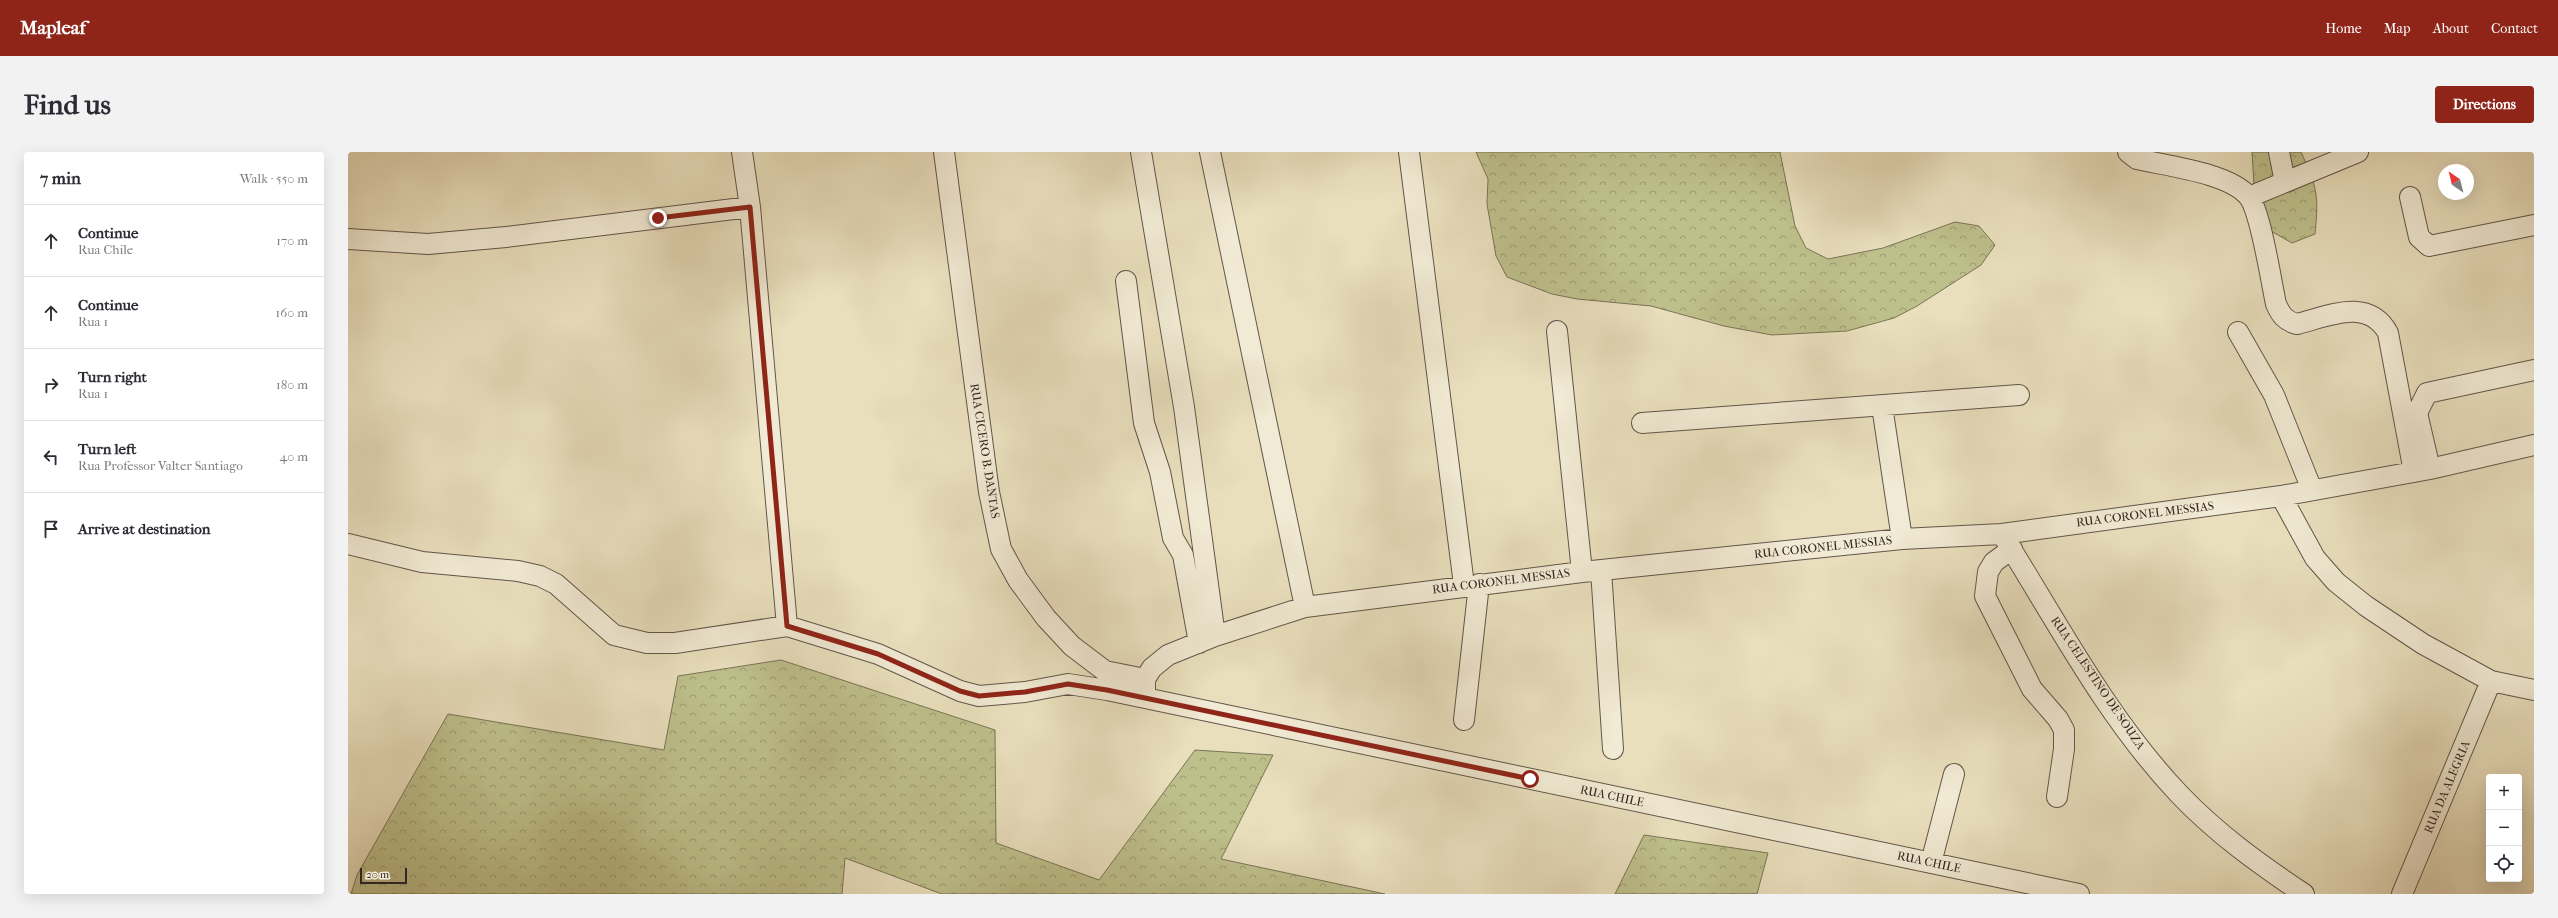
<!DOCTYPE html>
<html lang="en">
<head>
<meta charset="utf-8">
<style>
	body { margin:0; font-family:"IM FELL French Canon",serif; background:#f2f2f3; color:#2b2b33 }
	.controls { position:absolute; right:12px; bottom:12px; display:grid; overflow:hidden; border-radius:4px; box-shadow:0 4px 16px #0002 }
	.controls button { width:36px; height:36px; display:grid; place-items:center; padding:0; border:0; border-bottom:1px solid #e1e1e2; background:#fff; color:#2b2b33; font:20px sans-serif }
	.compass { position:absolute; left:2090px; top:12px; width:36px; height:36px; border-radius:50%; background:#fff; box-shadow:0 4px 16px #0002; rotate:325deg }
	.scale { position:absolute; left:12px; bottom:10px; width:47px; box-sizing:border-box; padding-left:4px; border:2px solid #352823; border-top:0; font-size:11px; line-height:14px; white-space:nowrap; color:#352823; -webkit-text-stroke:3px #f1ead4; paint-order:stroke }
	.stop { position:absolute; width:12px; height:12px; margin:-9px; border:3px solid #8f2418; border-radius:50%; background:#fff }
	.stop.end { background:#8f2418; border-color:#fff; box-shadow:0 1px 4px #0008 }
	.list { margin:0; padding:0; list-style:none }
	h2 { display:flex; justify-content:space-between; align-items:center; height:52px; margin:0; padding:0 16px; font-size:17px }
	h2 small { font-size:13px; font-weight:400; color:#7c7c81 }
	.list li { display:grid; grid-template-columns:26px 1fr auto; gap:12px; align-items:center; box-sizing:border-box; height:72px; padding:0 16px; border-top:1px solid #e1e1e2 }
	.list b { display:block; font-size:15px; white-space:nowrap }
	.list p { margin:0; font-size:13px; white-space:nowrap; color:#7c7c81 }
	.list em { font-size:13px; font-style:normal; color:#7c7c81 }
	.icon { flex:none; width:22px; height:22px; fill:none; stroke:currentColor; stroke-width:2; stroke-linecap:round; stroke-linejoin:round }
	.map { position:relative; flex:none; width:2186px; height:742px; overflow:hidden; border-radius:4px }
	header { display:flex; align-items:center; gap:24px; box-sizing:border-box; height:56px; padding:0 20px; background:#8f2418; color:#fff }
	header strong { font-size:19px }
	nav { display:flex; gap:22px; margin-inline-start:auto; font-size:14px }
	.intro { display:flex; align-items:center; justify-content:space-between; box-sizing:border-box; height:96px; padding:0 24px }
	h1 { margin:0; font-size:28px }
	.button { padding:10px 18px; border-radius:4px; background:#8f2418; color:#fff; font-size:14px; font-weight:700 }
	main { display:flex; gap:24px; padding:0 24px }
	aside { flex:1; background:#fff; border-radius:4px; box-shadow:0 4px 16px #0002 }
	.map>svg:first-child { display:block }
</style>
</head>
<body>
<header>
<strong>Mapleaf</strong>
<nav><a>Home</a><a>Map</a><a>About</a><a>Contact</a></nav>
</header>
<div class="intro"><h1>Find us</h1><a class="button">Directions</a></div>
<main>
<aside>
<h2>7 min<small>Walk · 550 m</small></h2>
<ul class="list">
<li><svg class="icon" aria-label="ahead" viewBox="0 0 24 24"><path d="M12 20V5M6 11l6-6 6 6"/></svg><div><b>Continue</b><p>Rua Chile</p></div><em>170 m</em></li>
<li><svg class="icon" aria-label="ahead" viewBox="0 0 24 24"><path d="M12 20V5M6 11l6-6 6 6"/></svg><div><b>Continue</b><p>Rua 1</p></div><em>160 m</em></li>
<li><svg class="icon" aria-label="right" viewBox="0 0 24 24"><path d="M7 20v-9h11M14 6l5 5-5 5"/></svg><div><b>Turn right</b><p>Rua 1</p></div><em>180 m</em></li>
<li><svg class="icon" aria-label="left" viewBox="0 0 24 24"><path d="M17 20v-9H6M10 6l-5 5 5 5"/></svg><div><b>Turn left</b><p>Rua Professor Valter Santiago</p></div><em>40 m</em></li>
<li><svg class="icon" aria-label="arrive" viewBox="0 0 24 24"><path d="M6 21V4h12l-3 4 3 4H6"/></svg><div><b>Arrive at destination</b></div></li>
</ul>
</aside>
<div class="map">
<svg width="2186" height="742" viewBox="0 0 2186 742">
	<defs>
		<pattern id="forest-crowns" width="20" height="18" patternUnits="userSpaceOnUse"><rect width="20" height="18" fill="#bec08c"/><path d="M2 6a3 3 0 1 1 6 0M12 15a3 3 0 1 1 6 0" fill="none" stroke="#9b9c72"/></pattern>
	</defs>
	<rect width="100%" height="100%" fill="#e9dfbd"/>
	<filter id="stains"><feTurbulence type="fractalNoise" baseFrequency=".005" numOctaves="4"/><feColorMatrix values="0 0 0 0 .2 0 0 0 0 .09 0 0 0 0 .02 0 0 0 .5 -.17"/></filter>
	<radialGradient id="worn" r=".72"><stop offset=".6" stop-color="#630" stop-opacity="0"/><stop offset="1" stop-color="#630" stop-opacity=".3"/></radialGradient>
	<path fill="url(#forest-crowns)" stroke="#7a7458" d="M1128,0H1432L1447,74L1458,96L1480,107L1535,96L1607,70L1631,74L1647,93L1633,113L1569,154L1546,166L1499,179L1424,183L1376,174L1303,154L1229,147L1204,142L1159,125L1148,104L1139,52L1140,27Z
		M1904,0H1953C1969,35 1971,43 1967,82L1944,91L1923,79L1906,33Z
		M433,508L647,578L648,691L751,728L847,598L925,603L873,707L1037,742H594L497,706L494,742H3L9,723L100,562L316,598L330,524Z
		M1296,683L1420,701L1409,742H1267Z"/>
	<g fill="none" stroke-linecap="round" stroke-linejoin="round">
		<defs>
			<path id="minor" d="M394,0L402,55L439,474
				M596,0L641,340L653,397L670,428L698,466L724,494L757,519L797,527
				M793,0L836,255L867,484
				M862,0L957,455
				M1061,0L1116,433
				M1780,0L1789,7C1819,14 1882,21 1901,45C1913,61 1923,129 1928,152C1933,163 1937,169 1949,172C1981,164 2020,145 2040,181L2066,320
				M1931,0L1937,30
				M1901,45L2010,0
				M2062,45L2071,85L2081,94L2186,73
				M0,87L80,92L158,85L402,55
				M778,129L796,271L812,320L825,386L835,403L851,491
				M1209,179L1234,420
				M1890,180L1926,243L1964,338
				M1534,254L1554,387
				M1294,271L1671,243
				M2082,317L2069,261L2079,241L2186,218
				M1933,344L1967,406L1988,430L2018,454L2075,492L2143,529L2186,538
				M1654,382C1709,470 1759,566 1831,642C1868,681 1911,712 1956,742
				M0,392L74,410L170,419L192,424L208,432L266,483L299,491H327L439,474L530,502L612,539L631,544L677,540L720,532L759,538L1731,742
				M1664,397L1646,410L1640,420L1637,444L1684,537L1710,567L1716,578V597L1709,645
				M1253,418L1265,597
				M797,546V527L804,516L820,503L867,484L957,455L1234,420L1554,387L1654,382L1933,344L2082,317L2186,293
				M1116,568L1131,432
				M1583,711L1606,622
				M2054,742L2143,529"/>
		</defs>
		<use href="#minor" stroke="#62564a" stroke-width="22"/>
		<use href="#minor" stroke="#f1ead4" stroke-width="20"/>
	</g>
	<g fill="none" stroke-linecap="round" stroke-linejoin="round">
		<path stroke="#8f2418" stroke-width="5" d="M310,66L402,55L439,474L530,502L612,539L631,544L677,540L720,532L759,538L1182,627"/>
	</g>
	<g text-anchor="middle" stroke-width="3" stroke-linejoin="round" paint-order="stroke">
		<g font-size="12" fill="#352823" stroke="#f1ead4">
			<text transform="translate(637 299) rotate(81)" y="4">RUA CICERO B. DANTAS</text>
			<text transform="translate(1797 362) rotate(-7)" y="4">RUA CORONEL MESSIAS</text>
			<text transform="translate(1475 395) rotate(-6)" y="4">RUA CORONEL MESSIAS</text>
			<text transform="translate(1153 429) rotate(-7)" y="4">RUA CORONEL MESSIAS</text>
			<text transform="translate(1750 531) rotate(56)" y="4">RUA CELESTINO DE SOUZA</text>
			<text transform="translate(2099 635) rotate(-67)" y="4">RUA DA ALEGRIA</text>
			<text transform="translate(1264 644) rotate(12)" y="4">RUA CHILE</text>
			<text transform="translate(1581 710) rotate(12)" y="4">RUA CHILE</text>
		</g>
	</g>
	<rect width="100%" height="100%" filter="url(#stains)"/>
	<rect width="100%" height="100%" fill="url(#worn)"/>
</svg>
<div class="controls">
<button>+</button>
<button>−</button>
<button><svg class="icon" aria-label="locate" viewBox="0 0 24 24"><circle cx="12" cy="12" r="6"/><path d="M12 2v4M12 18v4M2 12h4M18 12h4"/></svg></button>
</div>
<svg class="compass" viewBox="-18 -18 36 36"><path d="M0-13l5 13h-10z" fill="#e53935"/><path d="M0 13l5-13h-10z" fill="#7c7c81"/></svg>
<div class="scale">20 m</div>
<div class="stop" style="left:1182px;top:627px"></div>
<div class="stop end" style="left:310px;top:66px"></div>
</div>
</main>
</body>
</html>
